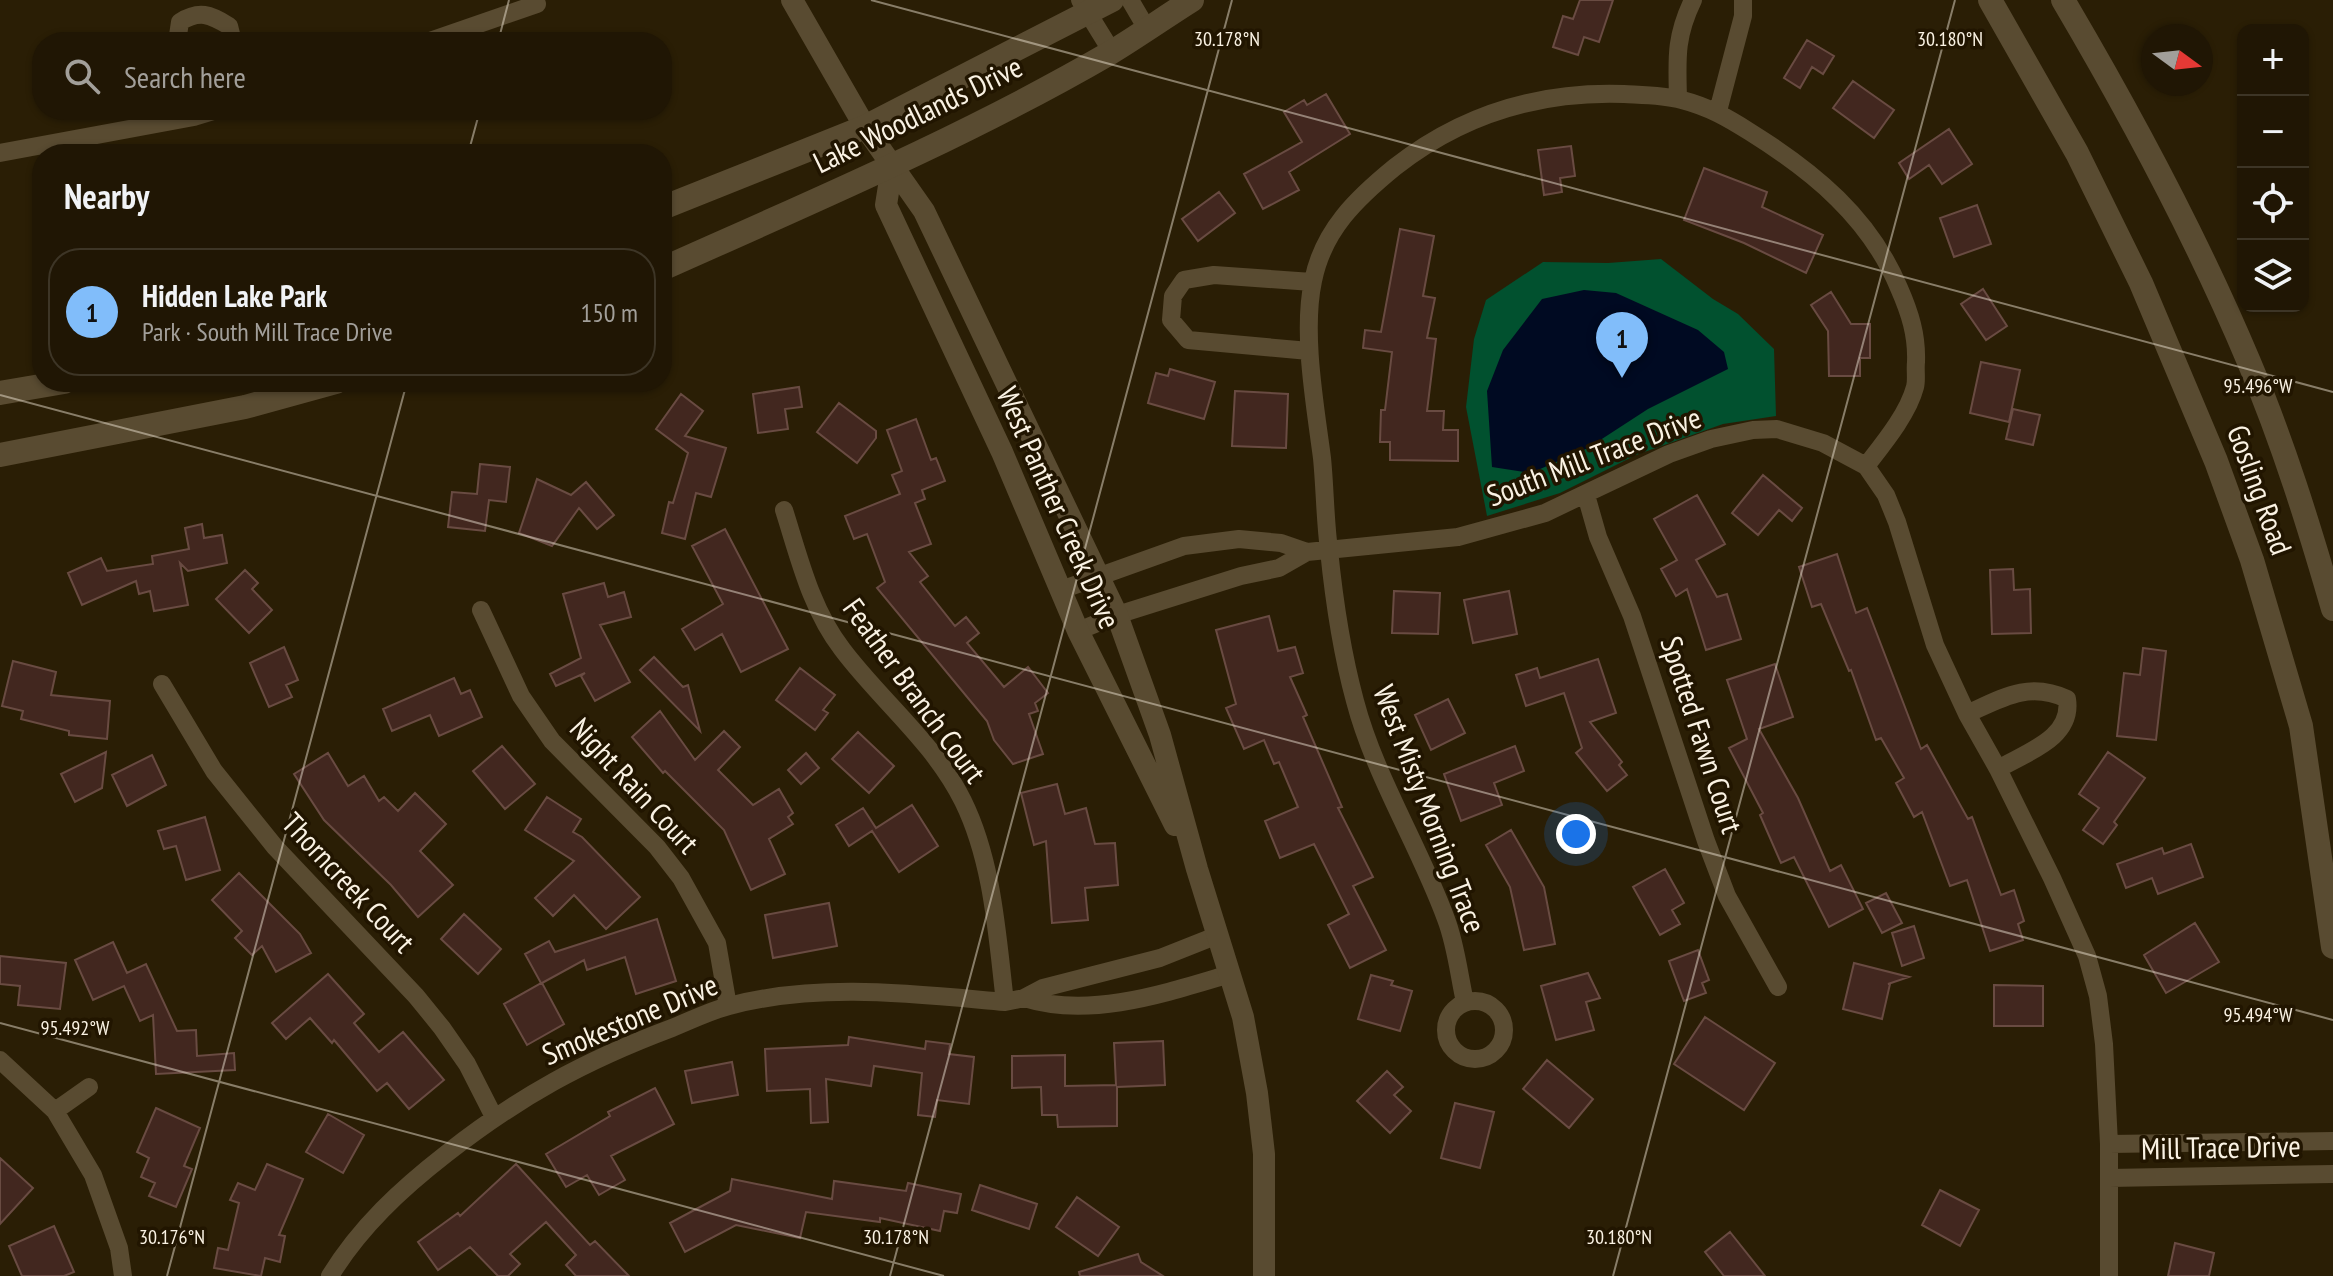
<!DOCTYPE html>
<html lang="en">
<head>
<meta charset="utf-8">
<style>
	body { margin:0; font-family:"PT Sans Narrow",sans-serif; background:#281f0e; color:#f1f3f6 }
	.controls { position:absolute; right:24px; top:24px; display:grid; overflow:hidden; border-radius:16px; box-shadow:0 2px 6px #0004 }
	.controls button { width:72px; height:72px; display:grid; place-items:center; padding:0; border:0; border-bottom:2px solid #3d3526; background:#201604; color:#f1f3f6; font:40px sans-serif }
	.compass { position:absolute; left:2141px; top:24px; width:72px; height:72px; border-radius:50%; background:#201604; box-shadow:0 2px 6px #0004; rotate:105deg }
	.you { position:absolute; left:1576px; top:834px; width:28px; height:28px; margin:-20px; border:6px solid #fff; border-radius:50%; background:#1a73e8; box-shadow:0 0 0 12px #1a73e833 }
	.badge { display:grid; place-items:center; width:52px; height:52px; border-radius:50%; background:#81bdfa; color:#111; font-size:26px; font-weight:700 }
	.pin { position:absolute; translate:-50% -66px; filter:drop-shadow(0 2px 4px #0008) }
	.pin::after { content:''; position:absolute; top:42px; width:28px; height:24px; background:inherit; clip-path:polygon(0 0,100% 0,50% 100%) }
	.list { margin:0; padding:0; list-style:none }
	h2 { display:flex; justify-content:space-between; align-items:center; height:104px; margin:0; padding:0 32px; font-size:34px }
	h2 small { font-size:26px; font-weight:400; color:#a29f9a }
	.list li { display:grid; grid-template-columns:52px 1fr auto; gap:24px; align-items:center; box-sizing:border-box; height:128px; margin:0 16px 16px; padding:0 16px; border:2px solid #3d3526; border-radius:32px }
	.list b { display:block; font-size:30px; white-space:nowrap }
	.list p { margin:0; font-size:26px; white-space:nowrap; color:#a29f9a }
	.list em { font-size:26px; font-style:normal; color:#a29f9a }
	.icon { flex:none; width:44px; height:44px; fill:none; stroke:currentColor; stroke-width:2; stroke-linecap:round; stroke-linejoin:round }
	.map { position:relative; flex:none; width:2333px; height:1276px; overflow:hidden }
	.search { position:absolute; background:#201604; box-shadow:0 2px 6px #0004; left:32px; top:32px; width:640px; height:88px; display:flex; align-items:center; gap:20px; box-sizing:border-box; padding:0 28px; border-radius:32px; color:#a29f9a; font-size:30px }
	.panel { position:absolute; background:#201604; box-shadow:0 2px 6px #0004; left:32px; top:144px; width:640px; height:248px; border-radius:32px }
	.map>svg:first-child { display:block }
</style>
</head>
<body>
<div class="map">
<svg width="2333" height="1276" viewBox="0 0 2333 1276">
	<rect width="100%" height="100%" fill="#2a1e05"/>
	<path fill="#01512f" d="M1661,259L1713,299L1738,314L1774,349L1776,416L1723,424L1636,455L1560,493L1487,516L1466,407L1474,339L1486,300L1543,262L1608,263Z"/>
	<path fill="#000a22" d="M1584,290L1616,293L1698,330L1724,352L1728,369L1648,409L1588,448L1531,473L1492,467L1487,391L1503,350L1542,299Z"/>
	<path fill="#42271f" stroke="#694b42" stroke-width="2" d="M1580,0H1613L1599,42L1584,37L1578,55L1553,47L1563,16L1573,19Z
		M1807,40L1834,56L1823,74L1812,67L1800,88L1784,78Z
		M1853,81L1894,110L1874,138L1833,108Z
		M1326,94L1350,134L1289,172L1299,190L1263,209L1244,174L1302,142L1284,112L1304,100L1307,105Z
		M1949,129L1972,164L1942,184L1929,165L1909,179L1899,163Z
		M1571,146L1575,176L1560,178L1562,192L1544,195L1538,150Z
		M1704,168L1767,192L1762,207L1823,235L1806,273L1744,243L1684,220Z
		M1219,192L1235,213L1198,241L1182,219Z
		M1977,205L1991,244L1954,257L1940,218Z
		M1400,229L1434,236L1423,296L1435,298L1427,338L1436,339L1427,411H1444L1443,430H1458V461L1390,460V442H1380L1381,410H1385L1392,352L1363,348L1365,330L1381,332Z
		M1983,289L2007,326L1986,340L1961,304Z
		M1831,292L1851,324H1870V358H1860V376H1829L1828,331L1811,305Z
		M1981,362L2020,370L2009,422L1970,413Z
		M1170,369L1215,382L1204,419L1148,403L1156,373L1168,376Z
		M799,387L802,407L785,409L788,429L758,433L753,394Z
		M1235,391L1288,394L1286,448L1232,446Z
		M681,394L703,411L685,436L726,448L711,497L696,493L685,539L662,533L669,502L673,503L688,453L656,429Z
		M839,403L876,431V438L857,463L817,432Z
		M2013,409L2040,415L2033,445L2006,439Z
		M916,419L931,460L936,458L945,481L922,490L925,499L915,503L931,544L909,552L928,576L920,582L955,626L966,617L979,633L967,643L1004,687L1028,667L1048,693L1035,703L1038,711L1029,714L1043,754L1013,764L994,740L987,721L877,588L885,582L867,534L854,539L845,516L900,494L892,475L902,471L887,430Z
		M480,464L510,467L506,502L489,500L485,531L448,527L452,492L477,494Z
		M1763,475L1802,508L1792,521L1779,510L1758,535L1732,513Z
		M537,479L571,495L586,482L614,515L597,529L579,508L552,546L519,533Z
		M1697,495L1725,544L1696,560L1717,597L1727,594L1741,639L1706,650L1687,589L1676,596L1661,569L1677,560L1654,519Z
		M202,524L204,538L222,535L227,563L188,571L180,563L188,605L154,611L150,591L139,594L136,581L82,605L68,573L101,558L107,571L153,564L152,556L189,549L185,528Z
		M725,529L788,649L741,672L722,634L695,650L682,629L723,604L692,546Z
		M1837,554L1856,613L1867,608L1921,749L1927,745L1968,819L1972,817L2001,895L2014,890L2024,921L2018,924L2023,940L1990,951L1967,880L1950,886L1922,812L1914,817L1896,783L1904,778L1881,738L1876,740L1851,670L1849,671L1821,604L1812,607L1799,567Z
		M2013,569L2014,590L2030,589L2031,633L1992,634L1990,570Z
		M245,570L258,583L252,589L272,610L249,633L216,599Z
		M604,583L608,597L624,592L631,617L600,625L630,682L595,701L581,676L585,673L556,686L550,674L581,658L563,594Z
		M1394,591L1440,593L1438,634L1392,633Z
		M1509,591L1517,634L1473,643L1464,600Z
		M1269,616L1278,651L1295,647L1303,673L1290,677L1307,715L1303,717L1342,807L1338,808L1373,877L1353,886L1386,950L1350,968L1328,925L1349,914L1314,844L1280,858L1265,821L1298,807L1279,762L1274,764L1264,740L1244,749L1226,708L1236,704L1216,630Z
		M284,647L298,680L286,685L292,697L269,707L250,663Z
		M2143,648L2166,651L2156,740L2117,736L2124,673L2140,675Z
		M654,657L683,687L688,685L700,731L640,670Z
		M1598,659L1616,713L1590,722L1622,762L1619,765L1627,775L1607,791L1576,753L1582,748L1564,693L1526,706L1516,675L1537,668L1540,678Z
		M13,661L56,672L51,695L110,701L107,739L69,735V731L21,719L23,711L2,706Z
		M1775,664L1793,717L1759,729L1798,798L1830,871L1841,865L1863,909L1829,927L1794,857L1781,863L1760,815L1763,813L1729,748L1747,739L1727,680Z
		M800,668L835,695L823,710L828,713L815,730L776,700Z
		M454,678L461,694L470,690L482,717L439,736L430,715L392,731L383,709Z
		M1448,699L1465,733L1431,750L1415,715Z
		M660,711L695,760L724,731L740,747L718,770L753,805L779,789L793,813L788,817L793,824L769,839L785,874L751,890L724,830L665,771L663,773L632,737Z
		M858,732L894,766L869,793L832,759Z
		M502,746L535,784L505,809L473,771Z
		M1515,746L1524,771L1494,783L1502,805L1461,821L1444,774Z
		M106,752L102,788L75,802L61,774Z
		M2108,752L2145,778L2114,822L2117,825L2103,844L2083,830L2099,808L2079,794Z
		M328,753L348,786L364,776L379,801L384,797L398,811L415,793L446,824L420,851L453,885L418,917L391,885L324,820L294,774Z
		M806,753L819,768L801,784L788,770Z
		M152,755L166,785L127,806L112,775Z
		M1057,784L1065,814L1086,808L1095,844L1115,843L1118,885L1085,888L1088,920L1052,923L1046,841L1034,845L1021,793Z
		M547,797L581,819L573,832L582,837L640,897L606,929L574,895L553,916L535,898L574,861L525,830Z
		M912,805L938,846L899,872L872,831L849,846L836,825L863,808L876,828Z
		M205,817L220,870L186,880L176,846L164,849L158,831Z
		M1511,830L1544,887L1555,944L1524,950L1510,887L1486,845Z
		M2191,844L2203,877L2158,894L2152,878L2126,888L2117,864L2162,848L2164,854Z
		M1665,869L1684,903L1672,910L1680,924L1660,935L1633,887Z
		M239,873L300,934L311,953L276,972L262,946L252,955L235,938L242,931L212,900Z
		M1886,893L1902,923L1882,933L1866,903Z
		M829,903L837,946L773,958L765,915Z
		M464,914L501,949L478,974L441,939Z
		M657,919L676,981L636,994L625,957L587,970L584,960L542,983L564,1024L527,1045L504,1004L541,983L525,954L549,941L555,952Z
		M2195,923L2219,962L2166,993L2144,955Z
		M1914,926L1924,958L1902,966L1892,933Z
		M113,942L127,973L146,964L177,1031L196,1030L197,1056L234,1053L235,1070L156,1074L153,1015L140,1021L124,986L93,1000L75,960Z
		M1698,950L1709,980L1702,983L1706,993L1684,1001L1669,961Z
		M0,956L66,963L60,1009L18,1005L20,986L0,984Z
		M1854,963L1909,977L1888,984H1890L1882,1019L1843,1009Z
		M1588,973L1600,998L1586,1002L1594,1030L1556,1040L1541,986Z
		M328,974L364,1014L354,1023L379,1052L403,1032L444,1080L409,1109L387,1083L377,1091L334,1040L332,1043L310,1018L286,1039L272,1023Z
		M1371,975L1393,981L1391,985L1412,991L1400,1031L1358,1019Z
		M1994,985L2043,986V1026H1994Z
		M1705,1017L1775,1063L1744,1110L1674,1064Z
		M849,1037L925,1049L926,1041L950,1044L949,1054L974,1057L969,1104L937,1100L935,1117L918,1115L922,1073L874,1066L871,1086L826,1079L828,1122L811,1123L810,1089L767,1091L765,1049L848,1045Z
		M1163,1041L1165,1085L1117,1087V1126L1058,1127L1057,1115H1042L1041,1087L1012,1088V1056L1065,1055V1086L1116,1085L1114,1043Z
		M1547,1060L1593,1099L1569,1128L1523,1089Z
		M732,1062L738,1095L692,1103L685,1071Z
		M1387,1071L1403,1087L1394,1095L1411,1111L1390,1133L1357,1101Z
		M655,1088L674,1124L611,1156L625,1180L599,1195L587,1175L566,1187L546,1154L610,1116L608,1112Z
		M1455,1103L1494,1112L1480,1168L1441,1158Z
		M156,1108L200,1128L184,1166L192,1169L176,1207L149,1196L155,1183L141,1177L149,1158L137,1152Z
		M328,1114L364,1135L343,1173L306,1152Z
		M0,1158L33,1188L0,1224Z
		M267,1164L303,1179L279,1235L285,1236L280,1262L265,1258L261,1276L214,1268L218,1248L228,1250L239,1203L230,1200L238,1183L255,1190Z
		M516,1164L590,1245L595,1241L629,1276H576L566,1265L576,1255L546,1222L510,1254L520,1264L508,1276H498L470,1247L438,1270L418,1242L458,1213L460,1216Z
		M732,1179L832,1199L834,1181L906,1191L908,1183L961,1194L957,1213L944,1211L940,1231L880,1218V1222L806,1212L800,1238L736,1225L685,1252L670,1223L730,1191Z
		M980,1185L1037,1204L1029,1229L972,1210Z
		M1940,1190L1979,1210L1960,1246L1922,1225Z
		M1077,1197L1119,1227L1098,1256L1056,1227Z
		M54,1226L74,1272L64,1276H22L9,1246Z
		M1730,1232L1765,1276H1724L1705,1252Z
		M2175,1243L2214,1253L2209,1276H2168Z
		M1138,1254L1141,1262L1163,1276H1080L1079,1272Z"/>
	<g fill="none" stroke-linecap="round" stroke-linejoin="round">
		<path stroke="#594b31" stroke-width="18" d="M1080,0L1112,52
			M1130,0L1147,29
			M177,42L180,22C199,10 210,14 229,26L233,42
			M427,42L537,4L534,0
			M1678,98C1677,59 1675,37 1693,0
			M1718,111L1743,16V0
			M0,153L194,117L217,110
			M1309,351L1188,340L1171,320L1173,296L1184,280L1214,275L1312,282
			M1586,495L1598,537L1632,616L1706,841L1727,896L1778,987
			M784,510C799,557 811,609 842,649C881,701 933,741 963,801C993,862 997,935 1005,1002
			M1061,590L1184,546L1239,539L1281,543L1307,552L1458,537L1545,513L1669,454L1711,439L1753,430L1777,429L1823,443L1866,466L1886,495L1897,522L1935,645L1967,714L1998,769L2052,878L2087,956L2098,996L2104,1044L2109,1144V1276
			M481,610L521,696L552,741L657,847L681,878L717,943L728,1006
			M1078,631L1117,615L1241,576L1279,568L1307,552
			M162,684L214,771L275,847L416,996L442,1028L467,1064L494,1117
			M1967,714C2002,698 2029,681 2067,699C2073,738 2027,752 1998,769
			M1024,998C1090,1019 1166,993 1230,974
			M1446 1030a29 29 0 1 1 58 0a29 29 0 1 1-58 0Z
			M1465,1002C1459,975 1456,945 1446,919C1419,845 1375,777 1355,701C1342,653 1334,600 1329,550C1325,520 1325,488 1322,458C1315,404 1302,333 1313,281C1323,230 1357,198 1395,167C1461,115 1539,91 1624,94C1643,95 1664,95 1682,100C1709,107 1728,118 1750,132C1814,172 1870,218 1899,288C1910,313 1917,335 1916,362C1915,370 1917,380 1915,387C1908,414 1883,444 1866,466
			M0,1060L55,1111L93,1175L119,1248L123,1276
			M55,1111L89,1087
			M2109,1144L2333,1141
			M2109,1178L2333,1174
			M330,1276C360,1227 401,1189 446,1154C520,1096 584,1061 672,1028C690,1021 709,1011 729,1006C819,982 914,994 1005,1002L1024,998L1043,988L1160,958L1218,935"/>
		<path stroke="#594b31" stroke-width="22" d="M792,0L865,127L924,211L1117,615L1160,735L1197,869L1243,1017L1257,1093L1264,1154V1276
			M892,167L886,205L1002,452L1078,631L1175,825"/>
		<path stroke="#594b31" stroke-width="24" d="M1990,0L2077,153L2141,283L2216,461L2252,560L2301,726L2333,947
			M2063,0C2132,117 2196,236 2249,362C2283,442 2309,526 2333,609
			M662,208L865,127L1112,0
			M662,269C814,201 967,136 1110,53C1138,36 1165,17 1192,0
			M0,393L64,382
			M0,455L245,407L336,382"/>
	</g>
	<path fill="none" stroke="#faf2e3" stroke-width="2" stroke-opacity="0.45" d="M871,0L2333,392M498,42L509,0M468,154L480,110M0,395L2333,1020M0,1023L944,1276M167,1276L407,382M890,1276L1232,0M1613,1276L1955,0"/>
	<g text-anchor="middle" stroke-width="7" stroke-linejoin="round" paint-order="stroke">
		<g font-size="30" fill="#faf2e3" stroke="#211500">
			<text transform="translate(918 115) rotate(-26)" y="10">Lake Woodlands Drive</text>
			<text transform="translate(1594 457) rotate(-21)" y="10">South Mill Trace Drive</text>
			<text transform="translate(2259 490) rotate(70)" y="10">Gosling Road</text>
			<text transform="translate(1058 508) rotate(66)" y="10">West Panther Creek Drive</text>
			<text transform="translate(914 691) rotate(54)" y="10">Feather Branch Court</text>
			<text transform="translate(1701 735) rotate(72)" y="10">Spotted Fawn Court</text>
			<text transform="translate(634 786) rotate(47)" y="10">Night Rain Court</text>
			<text transform="translate(1429 809) rotate(69)" y="10">West Misty Morning Trace</text>
			<text transform="translate(348 883) rotate(47)" y="10">Thorncreek Court</text>
			<text transform="translate(630 1020) rotate(-23)" y="10">Smokestone Drive</text>
			<text transform="translate(2221 1148) rotate(-1)" y="10">Mill Trace Drive</text>
		</g>
	</g>
	<g font-size="20" text-anchor="middle" fill="#faf2e3" stroke="#211500" stroke-width="7" stroke-linejoin="round" paint-order="stroke">
		<text x="1227" y="46">30.178°N</text>
		<text x="1950" y="46">30.180°N</text>
		<text x="2258" y="393">95.496°W</text>
		<text x="2258" y="1022">95.494°W</text>
		<text x="75" y="1035">95.492°W</text>
		<text x="172" y="1244">30.176°N</text>
		<text x="896" y="1244">30.178°N</text>
		<text x="1619" y="1244">30.180°N</text>
	</g>
</svg>
<div class="controls">
<button>+</button>
<button>−</button>
<button><svg class="icon" aria-label="locate" viewBox="0 0 24 24"><circle cx="12" cy="12" r="6"/><path d="M12 2v4M12 18v4M2 12h4M18 12h4"/></svg></button>
<button><svg class="icon" aria-label="layers" viewBox="0 0 24 24"><path d="M12 4l9 5-9 5-9-5zM3 14l9 5 9-5"/></svg></button>
</div>
<svg class="compass" viewBox="-18 -18 36 36"><path d="M0-13l5 13h-10z" fill="#e53935"/><path d="M0 13l5-13h-10z" fill="#a29f9a"/></svg>
<div class="you"></div>
<div class="pin badge" style="left:1622px;top:378px">1</div>
<div class="search"><svg class="icon" aria-label="search" viewBox="0 0 24 24"><circle cx="10" cy="10" r="6"/><path d="M15 15l6 6"/></svg>Search here</div>
<section class="panel">
<h2>Nearby<small></small></h2>
<ul class="list">
<li><span class="badge">1</span><div><b>Hidden Lake Park</b><p>Park · South Mill Trace Drive</p></div><em>150 m</em></li>
</ul>
</section>
</div>
</body>
</html>
